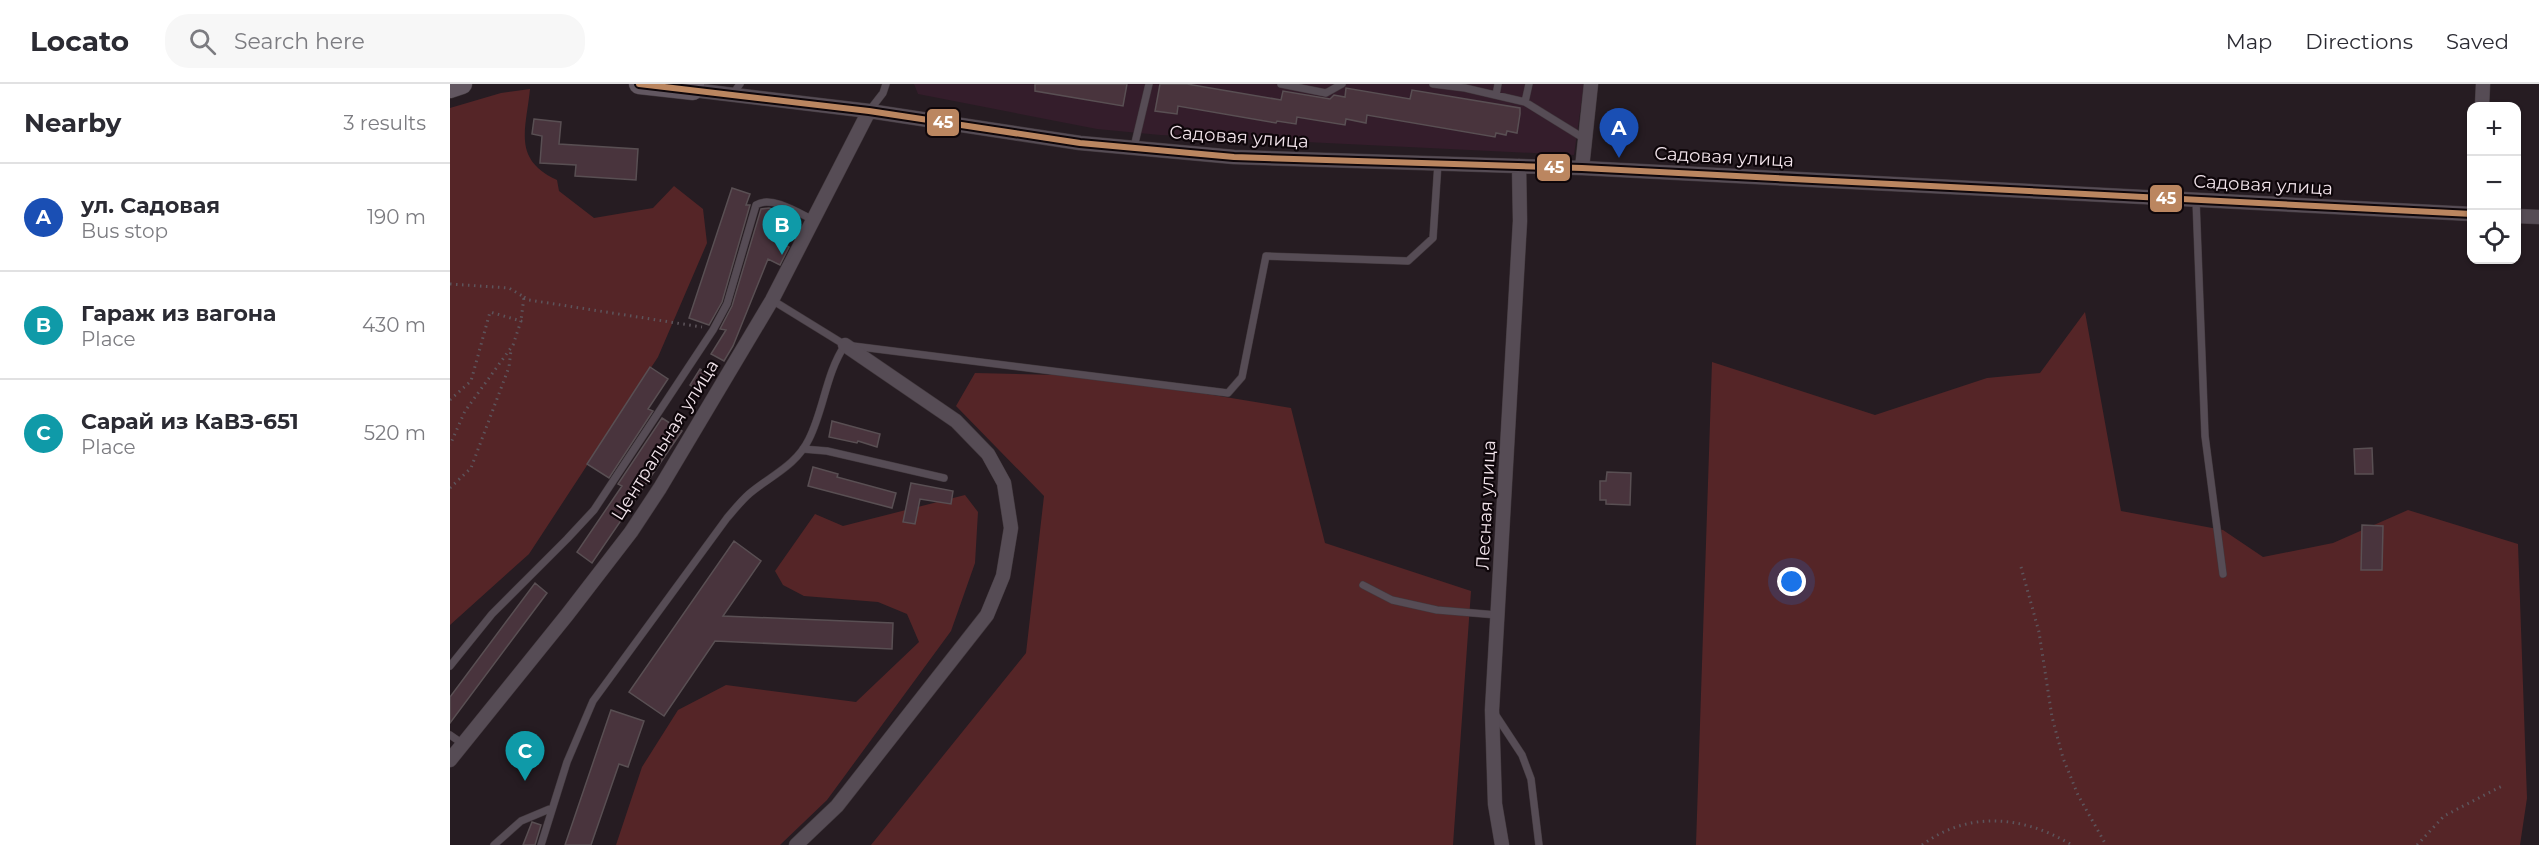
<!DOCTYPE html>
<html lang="en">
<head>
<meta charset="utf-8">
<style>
	body { margin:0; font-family:Montserrat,sans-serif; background:#f7f7f7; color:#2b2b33 }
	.controls { position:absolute; right:18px; top:18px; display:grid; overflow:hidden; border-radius:12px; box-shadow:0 2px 4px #0004 }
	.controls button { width:54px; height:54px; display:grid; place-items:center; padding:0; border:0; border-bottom:2px solid #e1e1e2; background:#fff; color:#2b2b33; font:30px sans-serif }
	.you { position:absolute; left:1342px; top:498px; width:21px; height:21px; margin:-15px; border:4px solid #fff; border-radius:50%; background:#1a73e8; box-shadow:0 0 0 9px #1a73e833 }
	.badge { display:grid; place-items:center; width:39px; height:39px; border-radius:50%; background:#655f66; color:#fff; font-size:20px; font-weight:700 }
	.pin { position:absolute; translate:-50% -50px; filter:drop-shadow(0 2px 3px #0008) }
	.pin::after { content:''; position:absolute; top:32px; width:21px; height:18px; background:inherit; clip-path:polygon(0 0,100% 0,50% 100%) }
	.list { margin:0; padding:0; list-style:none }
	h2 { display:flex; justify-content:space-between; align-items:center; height:78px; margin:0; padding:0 24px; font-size:26px }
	h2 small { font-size:20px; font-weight:400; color:#7c7c81 }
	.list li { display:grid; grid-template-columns:39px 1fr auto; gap:18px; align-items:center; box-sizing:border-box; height:108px; padding:0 24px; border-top:2px solid #e1e1e2 }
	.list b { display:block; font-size:22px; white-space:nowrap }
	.list p { margin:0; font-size:20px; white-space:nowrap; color:#7c7c81 }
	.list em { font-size:20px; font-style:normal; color:#7c7c81 }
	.icon { flex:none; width:33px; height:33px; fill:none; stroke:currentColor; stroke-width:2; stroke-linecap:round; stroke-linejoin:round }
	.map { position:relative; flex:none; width:2089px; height:761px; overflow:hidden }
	header { display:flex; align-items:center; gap:36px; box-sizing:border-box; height:84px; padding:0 30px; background:#fff; border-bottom:2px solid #e1e1e2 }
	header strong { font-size:28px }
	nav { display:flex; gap:33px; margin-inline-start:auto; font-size:21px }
	.search { width:420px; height:54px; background:#f7f7f7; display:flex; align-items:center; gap:15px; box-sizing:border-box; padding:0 21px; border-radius:24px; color:#7c7c81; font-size:22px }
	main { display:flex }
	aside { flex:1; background:#fff }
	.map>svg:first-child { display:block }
</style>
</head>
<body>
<header>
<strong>Locato</strong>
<div class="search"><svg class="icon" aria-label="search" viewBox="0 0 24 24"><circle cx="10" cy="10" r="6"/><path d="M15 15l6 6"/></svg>Search here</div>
<nav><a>Map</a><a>Directions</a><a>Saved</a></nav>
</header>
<main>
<aside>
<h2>Nearby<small>3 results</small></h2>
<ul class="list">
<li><span class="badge" style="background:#1a4fb4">A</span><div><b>ул. Садовая</b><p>Bus stop</p></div><em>190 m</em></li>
<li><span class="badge" style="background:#0f9aa8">B</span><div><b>Гараж из вагона</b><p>Place</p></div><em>430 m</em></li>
<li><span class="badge" style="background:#0f9aa8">C</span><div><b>Сарай из КаВЗ-651</b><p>Place</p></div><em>520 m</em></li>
</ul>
</aside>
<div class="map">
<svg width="2089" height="761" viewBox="0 0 2089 761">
	<rect width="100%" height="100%" fill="#261c22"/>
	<path fill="#341d2b" d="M464,0H1134L1124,71L710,51L647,45L468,10Z"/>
	<path fill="#552527" d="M80,5C76,46 62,75 107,96L109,107L144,134L203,124L224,102L253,125L257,159L208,273L79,470L0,541V24L51,9Z
		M1635,228L1671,427L1773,446L1813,473L1883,459L1958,426L2068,460L2077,714L2070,761H1246L1262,278L1425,331L1537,294L1590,289Z
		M525,289L648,292L841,324L875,459L1021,507L1003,761H421L576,569L594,412L506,322Z
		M515,411L528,428L525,479L501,547L377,716L330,761H166L192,683L228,626L276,601L406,618L469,558L457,530L428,518L354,512L333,501L325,487L365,430L393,442Z"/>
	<path fill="#49343d" stroke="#594f53" stroke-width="1.5" d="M585,0H677L673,22L585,7Z
		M710,0H737L831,16L833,7L880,15L884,11L895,13L896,4L960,15L962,6L1070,24V30L1067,49L1057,47L1056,51L1046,49L1045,53L917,31L916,39L896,35L895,41L847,33L846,40L827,37L826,39L728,22L727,30L705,27Z
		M84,35L111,38L109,60L188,65L186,96L125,92L126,81L90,79L92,52L82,50Z
		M282,104L300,110L296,121H300L272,218L259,241L239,234Z
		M319,124L330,127L324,155L339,163L330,181L318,175L283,262L274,277L261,270L276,246L270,245L282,222L311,125Z
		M200,283L218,295L198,325L203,327L159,394L137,380Z
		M250,285L260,291L250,308L240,301Z
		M212,334L232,347L142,479L127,468L172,402L168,400Z
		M382,337L430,350L427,363L408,357L407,359L379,353Z
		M1922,364L1923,390H1905L1904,365Z
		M363,383L388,390L387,393L446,409L442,424L358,402Z
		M1157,388L1181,389L1180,421L1156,420V416H1150V397H1156Z
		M461,399L503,407L501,420L470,415L465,440L453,438Z
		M1912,441L1933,442L1932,486H1911Z
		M284,457L311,477L273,532L443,539L442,565L265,557L214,632L179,608Z
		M85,499L97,509L0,639V613Z
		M161,626L194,637L178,683L169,680L141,761H115Z
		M82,738L91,741L85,761H73Z"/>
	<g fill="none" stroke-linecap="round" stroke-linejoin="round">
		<defs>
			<path id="lane" d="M831,0L876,9L892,0
				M983,0L1015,4L1075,18L1135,55
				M282,11L290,0
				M1046,11L1048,0
				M1075,18L1079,0
				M419,27L433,9L436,0
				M684,63L699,0
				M1746,116L1755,352L1773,490
				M322,216L395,261L778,309L792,293L816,172L958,177L983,154L988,79
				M353,365L377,367L494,394
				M913,501L942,516L987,526L1047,531
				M0,582L42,530L117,455L144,426L263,246L277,220L306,121C321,111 349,129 363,136
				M1045,630L1072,671L1081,695L1089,761
				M0,651L13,660
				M44,761L71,737L102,724
				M91,761L117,678L143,617L277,434C284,426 291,417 299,410C320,392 346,382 359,355C374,325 376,289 395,261"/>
			<path id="street" d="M243,6L419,27L630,59L784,73L1132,84L2022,130
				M2032,22L2033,0
				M1132,84L1141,0
				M2066,132L2089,133
				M0,676L117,531L181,448L210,404L322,216L419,27
				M346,761L387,722L537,531L553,492L561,444L554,399L538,370L506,337L395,261
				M1052,761L1045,720L1042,626L1070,137L1069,82"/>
			<path id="secondary" d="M189,0L243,6L244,0
				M0,4L12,0"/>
		</defs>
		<use href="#lane" stroke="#42393e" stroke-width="8"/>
		<use href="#street" stroke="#42393e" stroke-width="15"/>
		<use href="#secondary" stroke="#42393e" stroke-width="21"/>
		<path stroke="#5d545b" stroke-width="3" stroke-dasharray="1.5 4.5" stroke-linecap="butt" d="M0,200L59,204L74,213L71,236
			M74,213L79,216L252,243
			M0,316L21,297L40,228L71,237L63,261L15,327L0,361
			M0,404L21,384L59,283L61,266
			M1571,483L1589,548L1602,633L1613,674L1628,711L1656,761
			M1472,761C1519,726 1574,732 1622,761
			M1967,761L1994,732L2052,702"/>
		<use href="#lane" stroke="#564c55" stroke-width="7"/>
		<use href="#street" stroke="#564c55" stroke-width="14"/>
		<use href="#secondary" stroke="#625761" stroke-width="20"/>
		<defs>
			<path id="bus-1" d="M189,0L419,27L630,59L784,73L1132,84L2022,130"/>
		</defs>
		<use href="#bus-1" stroke="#0e060a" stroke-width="10"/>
		<use href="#bus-1" stroke="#bb8660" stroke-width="6"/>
	</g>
	<g text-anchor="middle" stroke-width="4.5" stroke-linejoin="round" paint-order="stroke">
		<g font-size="18" fill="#f2e4eb" stroke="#0e060a">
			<text transform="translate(789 53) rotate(4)" y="6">Садовая улица</text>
			<text transform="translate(1274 73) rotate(3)" y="6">Садовая улица</text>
			<text transform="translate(1813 101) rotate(3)" y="6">Садовая улица</text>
			<text transform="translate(215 356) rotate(-58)" y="6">Центральная улица</text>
			<text transform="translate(1036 421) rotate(-87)" y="6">Лесная улица</text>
		</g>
	</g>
	<g stroke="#0e060a" stroke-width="2">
		<rect x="476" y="24" width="34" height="29" rx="6" fill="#bb8660"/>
		<rect x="1086" y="69" width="35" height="29" rx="6" fill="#bb8660"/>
		<rect x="1699" y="100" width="34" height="29" rx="6" fill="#bb8660"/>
	</g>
	<g font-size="16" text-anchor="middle" font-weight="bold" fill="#fff">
		<text x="493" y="44">45</text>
		<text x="1104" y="89">45</text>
		<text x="1716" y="120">45</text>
	</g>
</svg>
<div class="controls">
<button>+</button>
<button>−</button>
<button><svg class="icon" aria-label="locate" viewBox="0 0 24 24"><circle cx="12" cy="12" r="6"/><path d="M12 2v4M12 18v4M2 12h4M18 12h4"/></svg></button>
</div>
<div class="you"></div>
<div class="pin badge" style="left:1169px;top:74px;background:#1a4fb4">A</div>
<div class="pin badge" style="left:332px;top:171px;background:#0f9aa8">B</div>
<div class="pin badge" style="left:75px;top:697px;background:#0f9aa8">C</div>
</div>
</main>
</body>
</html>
